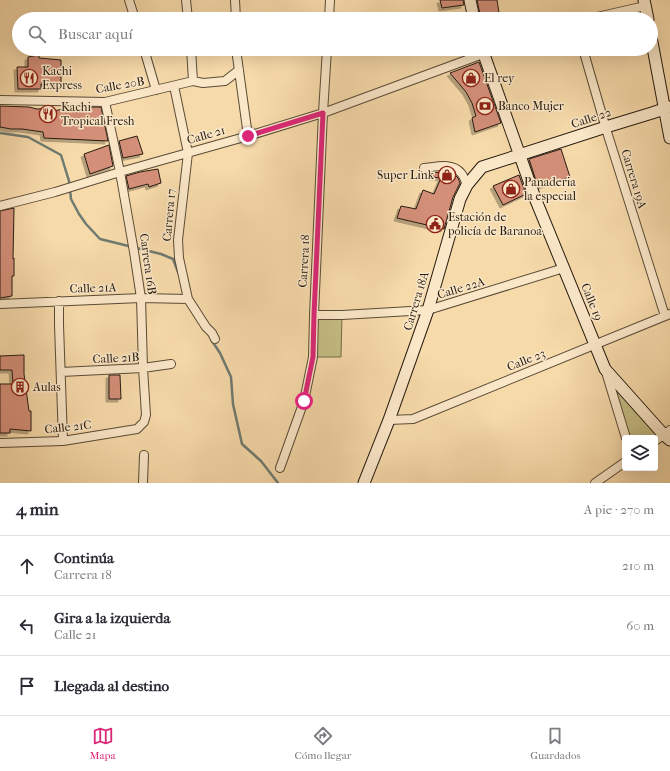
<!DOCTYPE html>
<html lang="es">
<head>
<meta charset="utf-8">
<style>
	body { margin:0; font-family:"IM FELL French Canon",serif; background:#f2f2f3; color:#2b2b33 }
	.controls { position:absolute; right:12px; bottom:12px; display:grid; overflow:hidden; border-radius:4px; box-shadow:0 4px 16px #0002 }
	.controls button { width:36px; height:36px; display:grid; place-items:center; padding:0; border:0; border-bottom:1px solid #e1e1e2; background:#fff; color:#2b2b33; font:20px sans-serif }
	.stop { position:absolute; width:12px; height:12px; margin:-9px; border:3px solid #db2777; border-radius:50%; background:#fff }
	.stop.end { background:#db2777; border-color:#fff; box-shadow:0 1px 4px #0008 }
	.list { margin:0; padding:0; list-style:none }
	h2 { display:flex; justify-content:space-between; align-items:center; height:52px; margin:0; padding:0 16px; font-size:17px }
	h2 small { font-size:13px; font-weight:400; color:#7c7c81 }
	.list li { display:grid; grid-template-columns:26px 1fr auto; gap:12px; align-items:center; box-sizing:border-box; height:60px; padding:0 16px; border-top:1px solid #e1e1e2 }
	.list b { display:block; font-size:15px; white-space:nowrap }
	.list p { margin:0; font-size:13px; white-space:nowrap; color:#7c7c81 }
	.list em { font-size:13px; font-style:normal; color:#7c7c81 }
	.icon { flex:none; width:22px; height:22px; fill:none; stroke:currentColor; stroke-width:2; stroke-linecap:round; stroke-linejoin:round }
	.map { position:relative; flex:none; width:670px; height:483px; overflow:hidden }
	.search { position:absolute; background:#fff; box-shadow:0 4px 16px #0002; left:12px; right:12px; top:12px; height:44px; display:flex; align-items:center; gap:10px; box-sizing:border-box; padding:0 14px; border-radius:22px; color:#7c7c81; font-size:15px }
	.sheet { height:232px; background:#fff }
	nav { display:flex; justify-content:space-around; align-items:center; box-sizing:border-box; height:56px; border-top:1px solid #e1e1e2; background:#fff; font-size:11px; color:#7c7c81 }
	nav a { display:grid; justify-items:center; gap:2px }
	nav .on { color:#db2777 }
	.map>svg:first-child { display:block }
</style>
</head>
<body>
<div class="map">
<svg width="670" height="483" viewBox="0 0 670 483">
	<defs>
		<filter id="shadow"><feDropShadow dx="-3" dy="3" stdDeviation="0" flood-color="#0004"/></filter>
	</defs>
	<rect width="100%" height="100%" fill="#f7daaa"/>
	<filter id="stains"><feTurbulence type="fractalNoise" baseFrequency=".005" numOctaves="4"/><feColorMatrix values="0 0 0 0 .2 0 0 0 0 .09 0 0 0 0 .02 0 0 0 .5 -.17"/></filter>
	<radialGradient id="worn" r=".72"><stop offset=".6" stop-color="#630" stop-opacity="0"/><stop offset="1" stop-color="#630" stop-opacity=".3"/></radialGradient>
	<path fill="#c4bd84" stroke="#756c4a" d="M314,315H342L341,357H313Z
		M610,378L664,435L655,438H627Z"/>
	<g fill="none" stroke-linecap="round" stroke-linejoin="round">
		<path stroke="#6f7a71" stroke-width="2.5" d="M0,133L28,137L61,155L69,181L71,199L79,214L86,224L100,239L161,254L173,259L178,272
			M212,341L220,353L231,377L233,404L242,444L261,461L278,483"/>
	</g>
	<path fill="#d48f79" stroke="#261b11" filter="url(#shadow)" d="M440,0H463L464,5L442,8Z
		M477,0H497L500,19H481Z
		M39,55V58L61,60V85L41,84V89H18L17,67H28V57Z
		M479,62L501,123L475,132L472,118L476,116L472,103L466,92L450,73Z
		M0,106L29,107L37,109L53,108V111L70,108V111L85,109V107H101L108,141L44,138L43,132L22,129H11L0,127Z
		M137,136L143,154L123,158L119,141Z
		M109,145L113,166L90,174L84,154Z
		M561,149L570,177L538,187L529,159Z
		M158,169L161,183L149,187L148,184L129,189L126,176L140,172Z
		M444,172L451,173L454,174L458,178L460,183L453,197L444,229L397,218L401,206L416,209L423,190L434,194L441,178L432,177V173Z
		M519,175L526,194L503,205L493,186Z
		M14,208L13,259L14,258V276H12V296L0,298V211Z
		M24,355V374L29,411H31V431L10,429V433H0V384H13L12,370H0V356Z
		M109,375H120L121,399H109Z"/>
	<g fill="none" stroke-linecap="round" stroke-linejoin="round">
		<defs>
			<path id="street" d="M129,0L135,19
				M186,0L188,19
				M235,0L236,19
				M329,19L330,0
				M588,19L645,6
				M144,49L156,90
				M191,49L193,81
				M236,49L248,136
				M583,49L607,132L665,316
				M174,86L188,153L178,240L179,258L188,299L206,327L212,333L215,339
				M0,100L105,102L193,81L203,83L225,81L239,70
				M424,168C436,167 452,162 461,173C464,176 465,181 467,185
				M0,206L55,192L120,172L248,136L323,113L483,54
				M59,301V325L63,441
				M0,304L141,298L188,299
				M314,315H342L428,310L564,268
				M61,372L143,368L171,364
				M606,372L626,438
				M389,420L413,419L670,314
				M655,441L670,430
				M0,443L63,441L137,429L144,422L146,415L143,368L141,298L134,252L120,172L105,102
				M280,468L304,401L313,357L314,315L323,113L327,49
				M143,483L144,455
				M595,483L625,462"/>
			<path id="secondary" d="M470,0L474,19
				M644,0L648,19
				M651,37L670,138
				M482,49L535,198L605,369L664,435L670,440
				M364,483L389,420L428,310L460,199L467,185L482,167L606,127L652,113L670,107"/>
		</defs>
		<use href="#street" stroke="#5a4b37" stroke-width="10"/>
		<use href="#secondary" stroke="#261b11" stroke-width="13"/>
		<path stroke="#261b11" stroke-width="1.5" stroke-dasharray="3 2" stroke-linecap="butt" d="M557,19L580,14"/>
		<use href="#street" stroke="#fae7c8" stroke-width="8"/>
		<use href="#secondary" stroke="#fae7c8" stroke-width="11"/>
	</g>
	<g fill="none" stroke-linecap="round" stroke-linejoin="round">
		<path stroke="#db2777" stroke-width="5" d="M248,136L323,113L314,315L313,357L304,401"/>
	</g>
	<defs>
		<symbol id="restaurant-ring" viewBox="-11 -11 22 22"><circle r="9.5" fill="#fae7c8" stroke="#8f2418" stroke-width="1.5"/><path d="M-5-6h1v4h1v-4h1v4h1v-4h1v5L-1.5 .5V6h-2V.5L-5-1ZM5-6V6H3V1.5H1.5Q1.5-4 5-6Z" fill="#8f2418"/></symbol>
		<symbol id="shop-ring" viewBox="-11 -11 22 22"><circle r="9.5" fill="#fae7c8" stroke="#8f2418" stroke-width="1.5"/><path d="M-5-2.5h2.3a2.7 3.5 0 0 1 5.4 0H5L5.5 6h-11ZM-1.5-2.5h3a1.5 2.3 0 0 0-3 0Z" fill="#8f2418"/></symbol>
		<symbol id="bank-ring" viewBox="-11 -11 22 22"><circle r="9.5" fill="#fae7c8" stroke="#8f2418" stroke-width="1.5"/><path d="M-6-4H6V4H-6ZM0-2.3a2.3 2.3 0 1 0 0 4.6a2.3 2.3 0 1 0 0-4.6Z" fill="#8f2418"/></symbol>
		<symbol id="civic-ring" viewBox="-11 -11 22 22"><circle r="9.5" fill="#fae7c8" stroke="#8f2418" stroke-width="1.5"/><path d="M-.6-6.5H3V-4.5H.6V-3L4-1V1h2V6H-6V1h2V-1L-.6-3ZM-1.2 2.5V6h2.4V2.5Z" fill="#8f2418"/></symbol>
		<symbol id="building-ring" viewBox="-11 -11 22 22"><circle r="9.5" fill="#fae7c8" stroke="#8f2418" stroke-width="1.5"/><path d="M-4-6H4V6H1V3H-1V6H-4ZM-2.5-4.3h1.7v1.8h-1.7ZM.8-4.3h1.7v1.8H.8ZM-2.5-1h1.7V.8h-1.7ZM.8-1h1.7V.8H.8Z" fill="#8f2418"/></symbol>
	</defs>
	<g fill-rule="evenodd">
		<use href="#restaurant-ring" x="19" y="68" width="20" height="20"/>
		<use href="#shop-ring" x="461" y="68" width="20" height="20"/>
		<use href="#bank-ring" x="475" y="96" width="20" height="20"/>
		<use href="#restaurant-ring" x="38" y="104" width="20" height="20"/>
		<use href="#shop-ring" x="437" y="165" width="20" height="20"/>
		<use href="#shop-ring" x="501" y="179" width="20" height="20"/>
		<use href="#civic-ring" x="425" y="214" width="20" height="20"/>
		<use href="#building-ring" x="10" y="377" width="20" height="20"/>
	</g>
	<g text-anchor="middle" stroke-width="3" stroke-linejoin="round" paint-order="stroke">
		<g font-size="12" fill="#261b11" stroke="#fae7c8" text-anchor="start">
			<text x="42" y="75">Kachi<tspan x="42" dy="14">Express</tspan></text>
			<text x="484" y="82">El rey</text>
			<text x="498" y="110">Banco Mujer</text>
			<text x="61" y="111">Kachi<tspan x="61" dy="14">Tropical Fresh</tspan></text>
			<text x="434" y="179" text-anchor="end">Super Link</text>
			<text x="524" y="186">Panaderia<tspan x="524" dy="14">la especial</tspan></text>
			<text x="448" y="221">Estación de<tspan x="448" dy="14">policía de Baranoa</tspan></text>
			<text x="33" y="391">Aulas</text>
		</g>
		<g font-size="12" fill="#261b11" stroke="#fae7c8">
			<text transform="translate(120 85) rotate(-10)" y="4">Calle 20B</text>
			<text transform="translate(591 118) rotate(-18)" y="4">Calle 22</text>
			<text transform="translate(206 135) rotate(-16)" y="4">Calle 21</text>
			<text transform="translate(634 179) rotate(73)" y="4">Carrera 19A</text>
			<text transform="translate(169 215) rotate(-85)" y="4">Carrera 17</text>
			<text transform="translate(304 261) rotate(-87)" y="4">Carrera 18</text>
			<text transform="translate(148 264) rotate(82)" y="4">Carrera 16B</text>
			<text transform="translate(93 288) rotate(-2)" y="4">Calle 21A</text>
			<text transform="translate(461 288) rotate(-17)" y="4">Calle 22A</text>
			<text transform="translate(416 301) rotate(-73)" y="4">Carrera 18A</text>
			<text transform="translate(592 302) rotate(68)" y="4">Calle 19</text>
			<text transform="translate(116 358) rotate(-3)" y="4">Calle 21B</text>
			<text transform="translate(526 360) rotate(-22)" y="4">Calle 23</text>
			<text transform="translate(68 427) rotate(-6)" y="4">Calle 21C</text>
		</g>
	</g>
	<rect width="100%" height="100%" filter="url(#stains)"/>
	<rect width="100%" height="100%" fill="url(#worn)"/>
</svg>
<div class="controls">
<button><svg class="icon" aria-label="layers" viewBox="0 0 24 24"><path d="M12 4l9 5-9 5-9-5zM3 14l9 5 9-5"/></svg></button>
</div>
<div class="stop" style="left:304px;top:401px"></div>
<div class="stop end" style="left:248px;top:136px"></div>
<div class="search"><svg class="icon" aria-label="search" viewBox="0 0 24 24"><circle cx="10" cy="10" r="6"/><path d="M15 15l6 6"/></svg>Buscar aquí</div>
</div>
<section class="sheet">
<h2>4 min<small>A pie · 270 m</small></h2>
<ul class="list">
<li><svg class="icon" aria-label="ahead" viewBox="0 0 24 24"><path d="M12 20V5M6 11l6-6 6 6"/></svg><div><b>Continúa</b><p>Carrera 18</p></div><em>210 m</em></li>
<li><svg class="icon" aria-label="left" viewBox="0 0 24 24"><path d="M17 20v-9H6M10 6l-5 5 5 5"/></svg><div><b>Gira a la izquierda</b><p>Calle 21</p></div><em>60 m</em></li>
<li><svg class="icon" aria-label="arrive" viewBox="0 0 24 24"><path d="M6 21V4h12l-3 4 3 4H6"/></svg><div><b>Llegada al destino</b></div></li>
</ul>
</section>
<nav>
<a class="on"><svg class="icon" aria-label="map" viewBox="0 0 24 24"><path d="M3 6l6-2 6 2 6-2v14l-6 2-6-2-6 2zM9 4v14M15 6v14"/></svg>Mapa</a>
<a><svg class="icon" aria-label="directions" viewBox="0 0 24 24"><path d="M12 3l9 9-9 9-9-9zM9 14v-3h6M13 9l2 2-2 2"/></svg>Cómo llegar</a>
<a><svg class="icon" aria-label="saved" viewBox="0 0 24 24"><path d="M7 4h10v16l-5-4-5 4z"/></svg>Guardados</a>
</nav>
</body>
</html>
